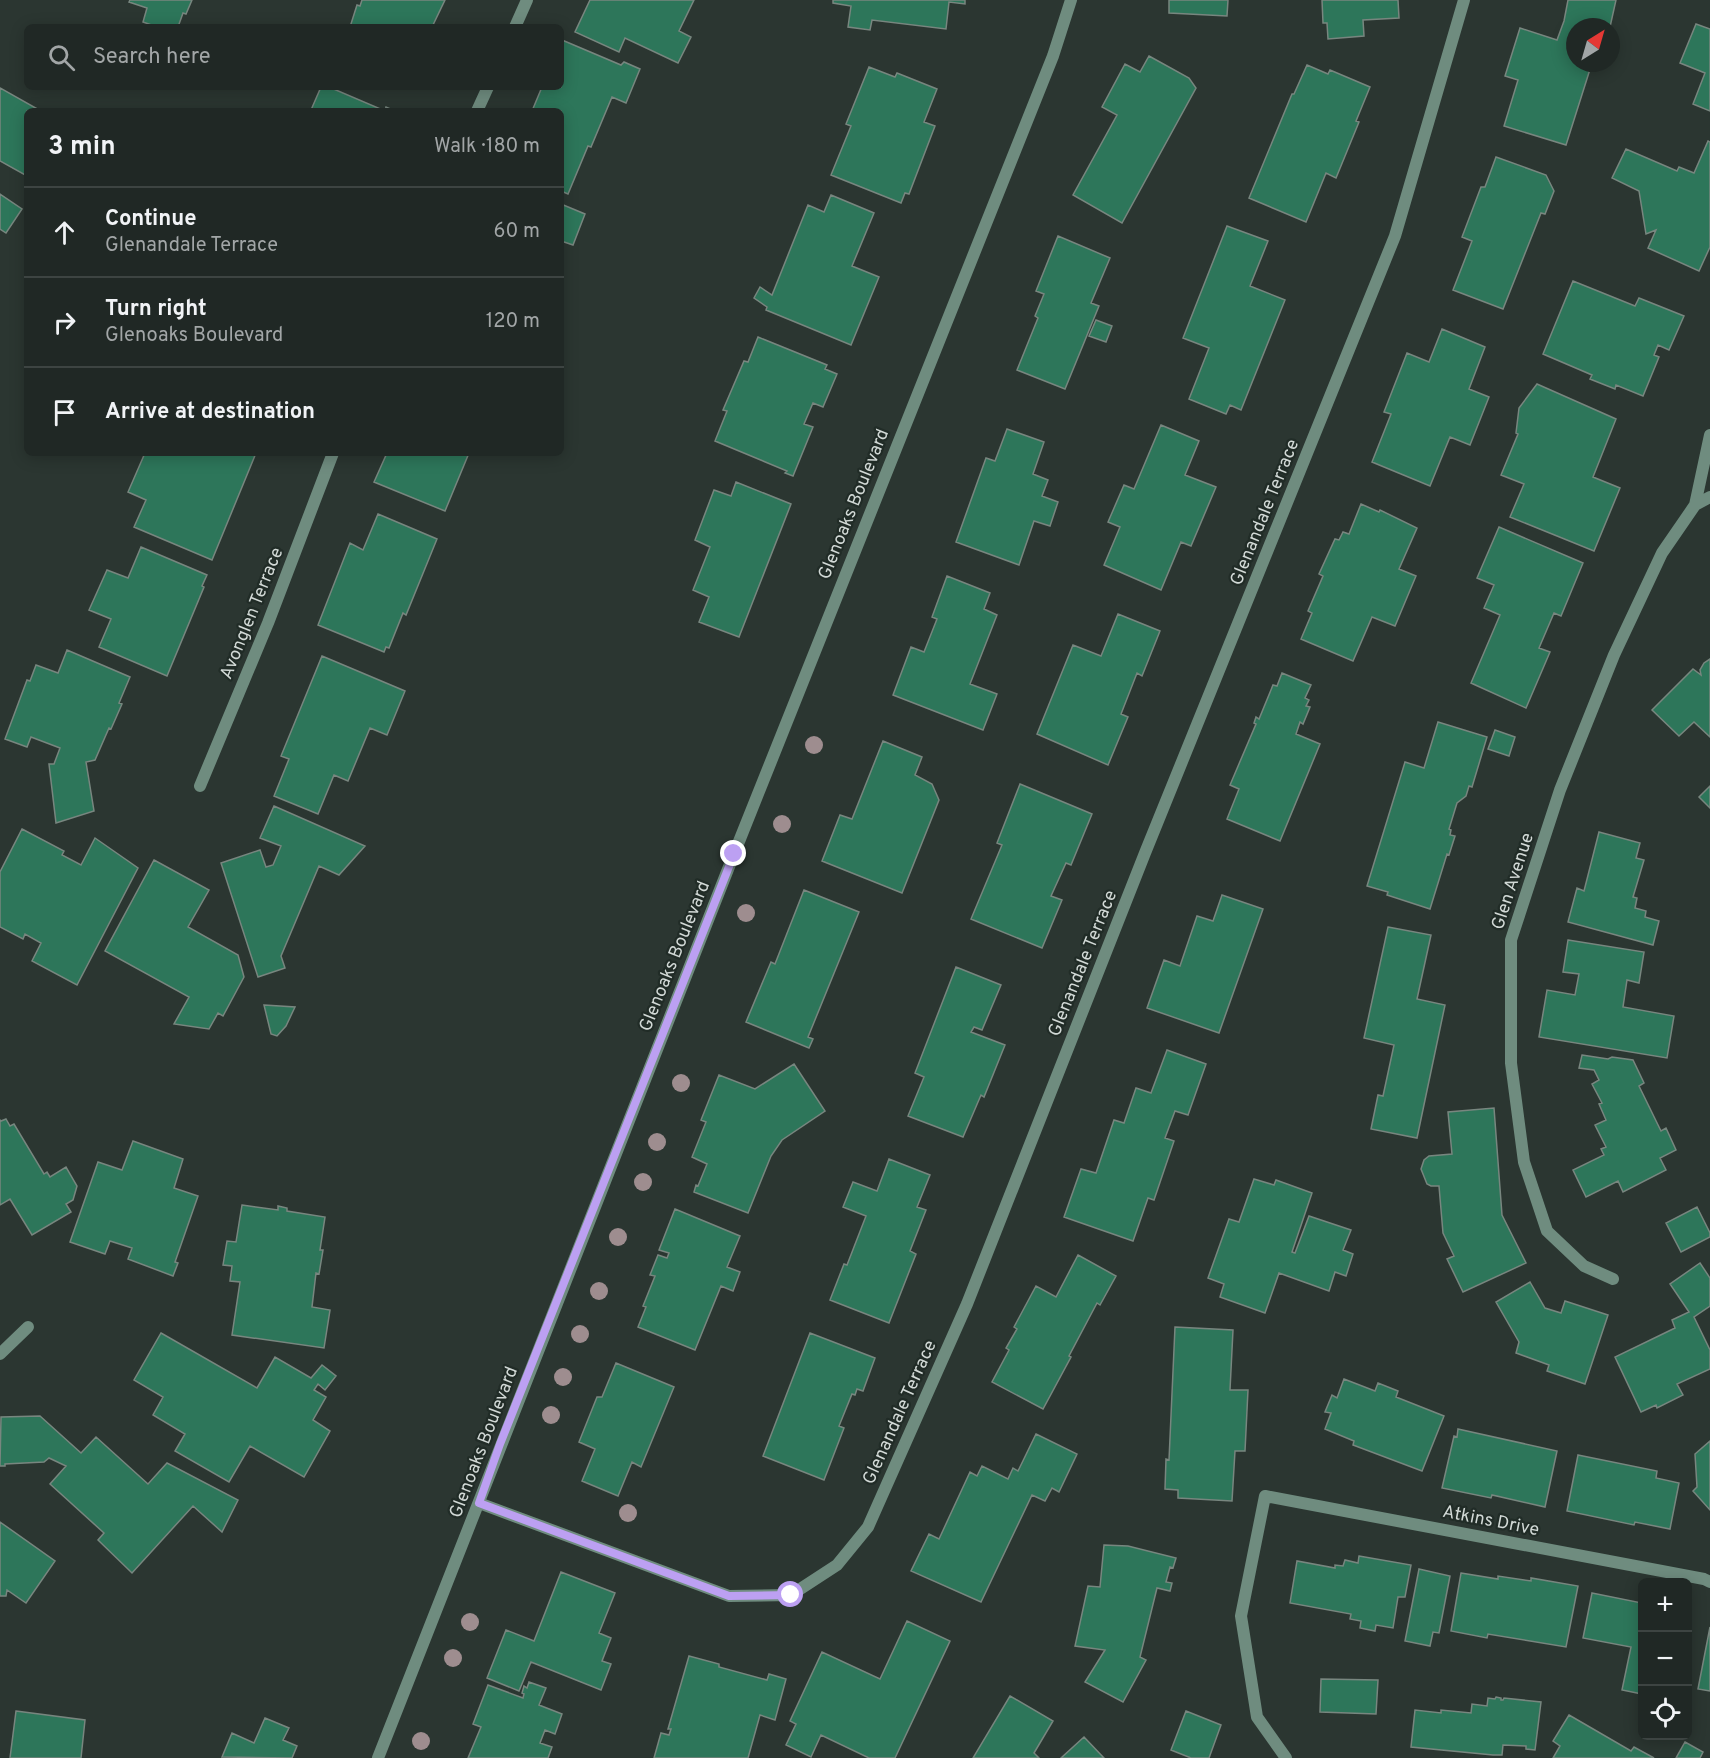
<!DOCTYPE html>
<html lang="en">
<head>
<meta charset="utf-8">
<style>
	body { margin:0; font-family:Overpass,sans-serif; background:#28302d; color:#f1f3f6 }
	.controls { position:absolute; right:18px; bottom:18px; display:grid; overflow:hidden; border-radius:9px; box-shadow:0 3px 15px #0003 }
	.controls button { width:54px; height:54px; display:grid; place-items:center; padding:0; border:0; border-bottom:2px solid #3d4442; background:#202825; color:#f1f3f6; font:30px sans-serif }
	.compass { position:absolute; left:1566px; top:18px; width:54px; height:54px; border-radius:50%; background:#202825; box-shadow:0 3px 15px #0003; rotate:37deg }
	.stop { position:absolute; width:18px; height:18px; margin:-14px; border:4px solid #bca0f2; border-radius:50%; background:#fff }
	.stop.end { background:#bca0f2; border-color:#fff; box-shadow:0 2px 6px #0008 }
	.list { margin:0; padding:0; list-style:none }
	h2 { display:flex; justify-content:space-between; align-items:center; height:78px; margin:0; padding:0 24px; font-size:26px }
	h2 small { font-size:20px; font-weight:400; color:#a2a6a7 }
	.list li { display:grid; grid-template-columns:39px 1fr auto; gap:18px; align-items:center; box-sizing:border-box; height:90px; padding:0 24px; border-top:2px solid #3d4442 }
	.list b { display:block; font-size:22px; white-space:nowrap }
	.list p { margin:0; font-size:20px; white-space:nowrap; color:#a2a6a7 }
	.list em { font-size:20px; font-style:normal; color:#a2a6a7 }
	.icon { flex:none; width:33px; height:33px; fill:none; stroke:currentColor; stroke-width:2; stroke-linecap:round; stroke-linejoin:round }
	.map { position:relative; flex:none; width:1710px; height:1758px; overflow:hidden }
	.search { position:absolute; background:#202825; box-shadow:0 3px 15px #0003; left:24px; top:24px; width:540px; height:66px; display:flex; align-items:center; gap:15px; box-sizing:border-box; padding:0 21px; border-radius:9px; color:#a2a6a7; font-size:22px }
	.panel { position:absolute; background:#202825; box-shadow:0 3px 15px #0003; left:24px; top:108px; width:540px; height:348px; border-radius:9px }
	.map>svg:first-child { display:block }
</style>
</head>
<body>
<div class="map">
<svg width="1710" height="1758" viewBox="0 0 1710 1758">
	<rect width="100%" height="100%" fill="#2b3631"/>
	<path fill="#2d765a" stroke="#78867f" stroke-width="1.5" d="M130,0H192L186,14L183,13L178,27H157L143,22L147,8L129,2Z
		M362,0H445L432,27H350L357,5L360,6Z
		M590,0H694L679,31L691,37L678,63L625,38L619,52L575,32Z
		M833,0H965V4L949,2L946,29L872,20L870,30L848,27L851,6L833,3Z
		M1169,0H1228L1227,16L1169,13Z
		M1322,0H1398L1399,18L1363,20L1364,36L1328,39L1327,23H1323Z
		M1568,0H1616L1610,27H1575V63H1592L1566,145L1504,126L1518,80L1505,76L1520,28L1557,40L1564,21Z
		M1696,24L1710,29V111L1693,104L1705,73L1680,63Z
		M562,40L621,65L624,62L640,69L626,103L612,97L591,147L588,146L568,194L561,191V111H532L542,87H561Z
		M1149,56L1189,78L1196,88L1122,223L1073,195L1117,115L1102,107L1125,64L1140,72Z
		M1307,65L1328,74L1330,70L1370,87L1356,121L1359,122L1336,178L1326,173L1306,222L1249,198L1292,94H1294Z
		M869,67L895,77L897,73L937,89L924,122L935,126L909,194L905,193L901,203L831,175L851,126L846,124Z
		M321,87H329L385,111L386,107L395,111H308L309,109L311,110Z
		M0,88L41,111H27V176L0,161Z
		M1708,141L1710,142V247L1699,271L1648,248L1656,230L1646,234L1639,191L1612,178L1626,149L1677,171L1679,167L1694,173Z
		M1496,157L1546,175L1554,191L1545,214L1541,213L1503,309L1453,290L1472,241L1462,237L1481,187H1485Z
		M0,194L22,209L6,233L0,229Z
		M831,195L874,213L852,266L879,277L851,345L766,310L767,307L754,298L760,287L772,295L808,205L824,212Z
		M561,204L585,214L573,245L561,241Z
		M1227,226L1268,241L1250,286L1285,300L1241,410L1230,405L1226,414L1189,399L1209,348L1183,338Z
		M1058,236L1110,258L1091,303L1099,306L1065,389L1017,370L1038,318L1035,316L1044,294L1036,291Z
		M1573,281L1635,306L1639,298L1684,316L1669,350L1658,345L1654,355L1659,357L1643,396L1616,385L1615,389L1590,379L1592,375L1543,354Z
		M1096,320L1112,326L1106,342L1089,336Z
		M1442,329L1485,347L1469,389L1489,397L1470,445L1450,437L1430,486L1372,462L1391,414L1384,412L1407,353L1429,362Z
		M758,337L827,365L825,369L837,374L823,407L813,403L804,424L813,427L793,476L785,473L787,471L715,441L727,411L723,410L744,361L748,362Z
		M1537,384L1616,419L1593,477L1620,488L1594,551L1510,517L1524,484L1501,475L1518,434L1516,433L1519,408Z
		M1161,425L1199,441L1185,475L1216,487L1191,546L1181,542L1161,590L1104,565L1120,527L1108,522L1124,485L1134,489Z
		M1007,429L1044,442L1033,474L1048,480L1042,496L1058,502L1050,526L1034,521L1019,565L956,542L986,458L995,461Z
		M145,453H256L212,560L134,527L146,500L128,492Z
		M387,453H469L445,511L374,482Z
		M736,482L791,504L739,637L699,622L709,597L693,590L710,547L695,540L714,490L731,496Z
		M1361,504L1379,512L1380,510L1417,528L1399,569L1416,576L1395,626L1372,617L1353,661L1301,639L1312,613L1308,611L1323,576L1319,574L1335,539L1339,540L1343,532L1349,534Z
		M378,514L437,539L406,615L403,613L389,648L386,647L384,652L318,625L350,543L363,550Z
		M1499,527L1583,563L1561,616L1554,613L1539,648L1550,652L1526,708L1471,683L1500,615L1484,608L1494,585L1477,578Z
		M141,547L207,575L202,586L204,587L167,676L99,647L111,619L89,610L107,570L128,578Z
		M947,576L990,593L984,609L997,615L970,684L997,694L983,730L893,695L911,647L924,652L937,619L932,617Z
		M1118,614L1160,631L1142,676L1137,673L1121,714L1128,717L1108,765L1037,734L1073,645L1101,656Z
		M67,650L130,677L119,703L122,704L111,729L109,728L95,760L86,762L94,811L56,823L49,764H54L60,748L31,737L27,747L5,739L27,680L30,681L36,665L58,673Z
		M322,656L405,691L387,735L370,728L348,781L334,775L318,814L274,796L289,759L281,756Z
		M1710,659V737L1694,722L1679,736L1652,710L1693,669L1701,675L1700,670L1704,663Z
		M1282,673L1311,685L1305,698L1309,700L1306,706L1310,707L1303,724L1300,722L1296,734L1320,744L1280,841L1227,819L1239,789L1230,785L1256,724L1254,723L1256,717L1259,719L1273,685L1277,686Z
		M1438,722L1487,737L1472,787L1469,786L1466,796L1457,803L1449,829L1451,830L1450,835L1455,836L1449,855L1447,854L1430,909L1387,895L1388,892L1367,886L1405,762L1424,768Z
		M1495,730L1515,737L1509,756L1488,749Z
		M883,741L922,757L915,775L932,784L939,800L902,893L822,861L840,815L852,819Z
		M1020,784L1092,814L1071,865L1066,863L1051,896L1062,900L1042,948L971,919L1002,845L997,843Z
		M1710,786V808L1699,797Z
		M274,806L365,846L339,875L319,866L281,956L285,968L258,977L221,863L260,850L266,867L273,865L281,846L260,838Z
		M22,829L64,851L62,855L81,865L95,838L138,868L77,985L32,961L41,943L25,934L23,939L0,927V872Z
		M1599,832L1640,843L1636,858L1644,860L1633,897L1637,898L1635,908L1646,911L1645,917L1659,921L1653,945L1568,922L1577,888L1584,891Z
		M154,860L209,890L188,927L238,955L244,977L223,1016L218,1013L209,1029L174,1024L189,997L105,951Z
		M804,890L859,912L808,1037L813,1039L809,1048L746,1022L771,962L775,964Z
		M1222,895L1263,909L1219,1033L1147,1008L1164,960L1180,966L1197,916L1213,921Z
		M1388,927L1431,935L1417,999L1445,1005L1417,1138L1371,1129L1378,1095L1383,1096L1394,1045L1364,1038Z
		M1568,940L1644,952L1639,983L1627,980L1623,1007L1674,1016L1667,1058L1539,1037L1547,990L1575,995L1579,974L1563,972Z
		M956,967L1001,985L982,1030L974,1027L971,1032L1005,1045L984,1097L981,1095L963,1137L908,1116L924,1077L915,1073Z
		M264,1005L295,1007L286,1026L277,1036L271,1034Z
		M1167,1050L1206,1064L1188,1115L1175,1111L1165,1138L1174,1141L1154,1200L1148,1198L1133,1241L1064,1217L1081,1169L1096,1173L1114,1120L1124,1123L1136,1088L1151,1093Z
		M1582,1055L1608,1059L1612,1057L1633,1060L1644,1083L1639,1086L1661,1131L1666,1128L1676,1150L1660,1158L1666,1170L1623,1192L1618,1181L1586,1197L1573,1170L1604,1155L1601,1149L1606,1147L1595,1125L1606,1120L1599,1104L1602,1103L1592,1084L1599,1080L1594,1070L1579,1068Z
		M794,1064L825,1111L782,1140L771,1156L748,1213L694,1192L696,1185L698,1186L707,1164L692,1157L706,1122L701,1120L719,1075L755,1089Z
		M1494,1108L1502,1215L1526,1263L1463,1292L1447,1259L1454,1256L1443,1233L1439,1186H1431L1427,1184L1421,1169L1424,1160L1429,1156L1452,1154L1448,1112Z
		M6,1119L10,1126L14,1124L44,1174L47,1172L50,1177L66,1167L77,1186L73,1200L66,1204L71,1212L32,1235L10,1199L0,1205V1120L1,1121Z
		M133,1141L183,1159L174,1188L198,1196L175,1262L178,1263L173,1276L128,1259L132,1248L110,1241L105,1254L70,1242L98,1162L122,1170Z
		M889,1159L930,1175L917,1207L926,1210L910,1251L916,1254L889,1323L830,1300L844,1264L847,1265L866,1216L843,1207L853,1182L877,1191Z
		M1254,1179L1274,1185L1276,1180L1312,1193L1292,1252L1295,1253L1309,1216L1351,1230L1343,1250L1353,1254L1346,1276L1335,1272L1329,1291L1279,1273L1265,1313L1220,1297L1224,1284L1208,1278L1229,1219L1239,1222Z
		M242,1205L278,1210V1206L287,1208V1211L325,1217L320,1250H323L319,1274L316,1273L312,1307L330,1310L324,1348L232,1335L240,1282L230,1281L232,1266L223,1265L227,1241L236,1242Z
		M1697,1207L1710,1233V1237L1681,1252L1666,1223Z
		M675,1209L740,1236L727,1267L740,1272L733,1291L721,1286L695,1350L638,1327L646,1307L643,1306L655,1276L650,1275L658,1255L667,1258L669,1253L659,1250Z
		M1078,1255L1116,1276L1100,1305L1097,1303L1069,1356L1071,1357L1043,1409L992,1382L1009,1350L1006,1348L1017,1329L1014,1327L1036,1286L1056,1297Z
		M1700,1263L1710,1278V1306L1694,1317L1710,1350V1369L1677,1384L1683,1395L1657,1408L1656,1405L1641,1412L1615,1357L1675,1328L1672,1320L1689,1312L1670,1284Z
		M1530,1282L1545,1308L1561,1313L1565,1301L1608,1315L1585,1384L1547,1371L1549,1365L1516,1353L1519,1342L1496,1302Z
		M1175,1327L1233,1330L1230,1390H1248L1245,1451H1235L1232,1501L1178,1498V1490L1165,1489L1166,1459L1169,1460Z
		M161,1333L257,1388L275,1357L311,1378L322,1365L336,1376L325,1390L318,1384L314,1390L326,1397L313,1420L330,1431L304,1477L250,1446L229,1482L175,1451L185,1434L153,1415L163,1397L134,1380Z
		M810,1333L875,1358L863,1391L857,1389L855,1395L852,1394L839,1426L844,1428L824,1480L763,1456Z
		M616,1363L674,1387L641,1467L632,1462L618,1496L582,1481L595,1449L579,1442L597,1397H602Z
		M1344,1379L1375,1391L1378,1383L1398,1391L1396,1397L1444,1416L1422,1471L1353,1445L1354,1441L1325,1429L1331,1413L1325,1412L1332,1395L1337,1398Z
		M40,1416L81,1453L96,1437L148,1484L167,1463L238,1500L222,1532L193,1506L132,1573L98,1540L104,1533L50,1484L66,1466L49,1458L44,1462L5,1464V1466H0L1,1417Z
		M1458,1429L1557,1451L1545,1507L1492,1495L1491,1498L1442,1488L1454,1436L1457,1437Z
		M1036,1434L1077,1454L1059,1492L1052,1488L1045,1501L1032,1495L981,1602L911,1571L929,1534L939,1539L970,1472L977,1476L982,1466L1008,1479L1013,1468L1018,1471Z
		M1710,1441V1510L1693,1491L1697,1487L1695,1454Z
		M1578,1455L1657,1471L1656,1478L1679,1483L1670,1529L1635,1522L1634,1525L1567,1511Z
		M0,1522L55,1561L26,1603L7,1590L6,1596H0Z
		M1104,1545L1128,1546L1176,1558L1173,1568L1170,1567L1166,1582L1172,1583L1170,1591L1157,1588L1140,1657L1146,1660L1123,1702L1085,1682L1105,1650L1075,1646L1088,1586L1100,1587Z
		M1359,1556L1411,1565L1405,1597H1398L1393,1628L1376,1625L1375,1631L1360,1628L1361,1621L1350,1619L1351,1614L1290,1603L1297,1561L1335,1568V1565L1343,1566L1345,1560L1358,1563Z
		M1419,1569L1450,1576L1439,1633L1433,1632L1430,1646L1405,1641Z
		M561,1572L615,1593L599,1633L611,1638L602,1661L611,1664L601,1690L531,1662L519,1691L487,1678L506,1630L534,1641Z
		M1461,1573L1498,1579V1576L1531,1581V1578L1578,1586L1566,1647L1488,1634L1487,1638L1451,1631Z
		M1592,1593L1642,1603V1694L1622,1690L1631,1647L1583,1638Z
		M907,1621L950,1641L895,1758H869L821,1735L811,1757L786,1745L796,1724L790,1721L822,1652L880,1679Z
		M1710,1627V1691L1698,1689Z
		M689,1656L719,1664V1667L767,1680L769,1674L786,1679L775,1720L760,1715L748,1758H654L661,1733L669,1735L671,1729H668Z
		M1321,1679L1378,1680L1376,1714L1320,1712Z
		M529,1682L546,1688L539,1705L562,1714L555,1734L545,1730L540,1743L552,1747L548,1758H468L481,1727L473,1724L488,1685L523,1698L524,1694L522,1693L524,1686L527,1688Z
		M1010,1696L1053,1721L1034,1753L1039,1758H973Z
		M1496,1697L1501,1698V1700H1503L1504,1698L1541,1702L1535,1750L1526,1749V1746L1503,1745L1502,1755H1493L1411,1747L1415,1710L1441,1713V1710L1471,1713L1472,1704L1487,1706L1488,1698L1495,1699Z
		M16,1711L85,1720L81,1758H10Z
		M1186,1711L1221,1725L1209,1758H1191L1171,1750Z
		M1569,1715L1631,1751L1634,1747L1654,1758H1553L1560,1746L1553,1741Z
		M265,1718L289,1728L283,1740L297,1746L292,1758L222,1757L232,1733L254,1743Z
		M1084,1737L1104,1758H1061Z
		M1685,1742L1703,1752L1700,1758H1676Z"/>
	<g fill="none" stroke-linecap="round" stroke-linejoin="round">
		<path stroke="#6f8c7f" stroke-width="12" d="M515,27L527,0
			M477,111L488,87
			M1695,505L1710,435
			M200,786L268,623L333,453
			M1613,1279L1584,1266L1547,1231L1524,1162L1511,1063V940L1560,790L1614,655L1662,553L1695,505L1710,497
			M0,1354L28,1327
			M479,1503L729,1596L791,1595L837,1565L868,1527L967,1304L1145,853L1395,236L1464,0
			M1286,1758L1257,1717L1241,1616L1265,1496L1704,1579L1710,1582"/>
		<path stroke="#6f8c7f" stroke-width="12" d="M378,1758L734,854L1053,56L1071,0"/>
	</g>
	<g fill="#9e8d8f">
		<circle cx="814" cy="745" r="9"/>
		<circle cx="782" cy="824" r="9"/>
		<circle cx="746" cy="913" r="9"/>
		<circle cx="681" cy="1083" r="9"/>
		<circle cx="657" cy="1142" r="9"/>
		<circle cx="643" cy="1182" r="9"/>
		<circle cx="618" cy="1237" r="9"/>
		<circle cx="599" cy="1291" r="9"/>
		<circle cx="580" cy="1334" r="9"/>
		<circle cx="563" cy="1377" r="9"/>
		<circle cx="551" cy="1415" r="9"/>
		<circle cx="628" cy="1513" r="9"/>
		<circle cx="470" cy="1622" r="9"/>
		<circle cx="453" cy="1658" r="9"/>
		<circle cx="421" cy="1741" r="9"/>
	</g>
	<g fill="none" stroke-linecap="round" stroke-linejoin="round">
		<path stroke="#bca0f2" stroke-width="8" d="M734,854L500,1444L479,1503L729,1596L791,1595"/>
	</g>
	<g text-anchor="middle" stroke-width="4.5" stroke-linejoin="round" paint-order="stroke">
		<g font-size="18" fill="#d2d9d6" stroke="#212c27">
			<text transform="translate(853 504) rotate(-68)" y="6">Glenoaks Boulevard</text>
			<text transform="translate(1264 512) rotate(-68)" y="6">Glenandale Terrace</text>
			<text transform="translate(251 613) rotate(-68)" y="6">Avonglen Terrace</text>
			<text transform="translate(1512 881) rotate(-72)" y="6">Glen Avenue</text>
			<text transform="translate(674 956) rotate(-68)" y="6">Glenoaks Boulevard</text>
			<text transform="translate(1082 963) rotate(-68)" y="6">Glenandale Terrace</text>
			<text transform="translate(899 1412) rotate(-66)" y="6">Glenandale Terrace</text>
			<text transform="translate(483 1442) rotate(-69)" y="6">Glenoaks Boulevard</text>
			<text transform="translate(1491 1520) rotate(11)" y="6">Atkins Drive</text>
		</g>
	</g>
</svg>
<div class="controls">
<button>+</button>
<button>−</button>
<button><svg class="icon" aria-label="locate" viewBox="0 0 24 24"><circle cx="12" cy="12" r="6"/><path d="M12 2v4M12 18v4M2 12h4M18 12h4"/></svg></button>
</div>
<svg class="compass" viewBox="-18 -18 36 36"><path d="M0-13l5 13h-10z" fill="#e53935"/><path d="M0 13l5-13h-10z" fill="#a2a6a7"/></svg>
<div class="stop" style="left:791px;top:1595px"></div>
<div class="stop end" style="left:734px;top:854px"></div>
<div class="search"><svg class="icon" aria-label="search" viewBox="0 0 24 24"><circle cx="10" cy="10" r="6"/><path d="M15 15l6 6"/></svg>Search here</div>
<section class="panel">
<h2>3 min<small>Walk · 180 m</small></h2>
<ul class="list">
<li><svg class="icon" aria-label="ahead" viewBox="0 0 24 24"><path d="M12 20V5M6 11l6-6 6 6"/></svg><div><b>Continue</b><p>Glenandale Terrace</p></div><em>60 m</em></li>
<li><svg class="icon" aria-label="right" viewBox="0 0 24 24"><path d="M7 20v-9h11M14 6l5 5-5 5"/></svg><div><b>Turn right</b><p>Glenoaks Boulevard</p></div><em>120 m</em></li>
<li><svg class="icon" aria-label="arrive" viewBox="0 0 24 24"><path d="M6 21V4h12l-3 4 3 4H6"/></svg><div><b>Arrive at destination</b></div></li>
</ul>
</section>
</div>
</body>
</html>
